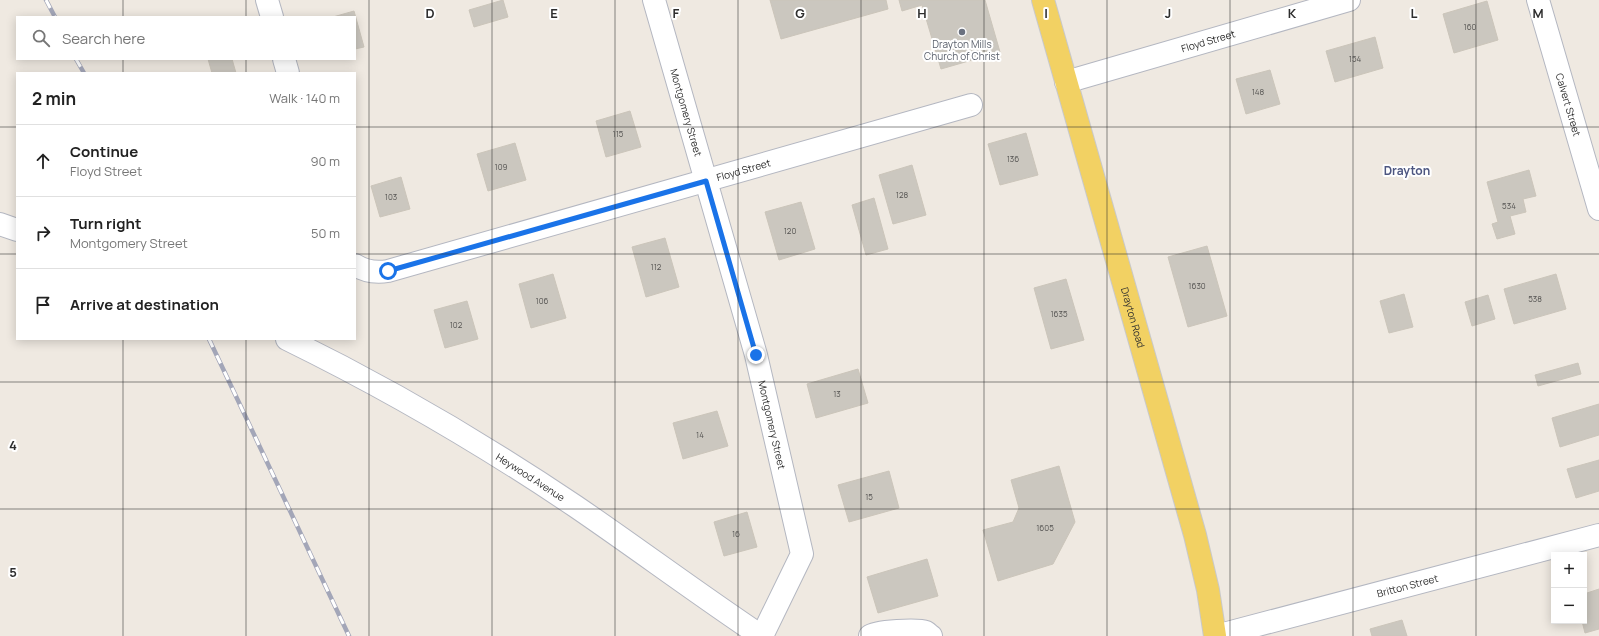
<!DOCTYPE html>
<html lang="en">
<head>
<meta charset="utf-8">
<style>
	body { margin:0; font-family:Manrope,sans-serif; background:#f6f6f6; color:#222 }
	.controls { position:absolute; right:12px; bottom:12px; display:grid; overflow:hidden; border-radius:0px; box-shadow:0 2px 10px #0003 }
	.controls button { width:36px; height:36px; display:grid; place-items:center; padding:0; border:0; border-bottom:1px solid #e0e0e0; background:#fff; color:#222; font:20px sans-serif }
	.stop { position:absolute; width:12px; height:12px; margin:-9px; border:3px solid #1a73e8; border-radius:50%; background:#fff }
	.stop.end { background:#1a73e8; border-color:#fff; box-shadow:0 1px 4px #0008 }
	.list { margin:0; padding:0; list-style:none }
	h2 { display:flex; justify-content:space-between; align-items:center; height:52px; margin:0; padding:0 16px; font-size:17px }
	h2 small { font-size:13px; font-weight:400; color:#767676 }
	.list li { display:grid; grid-template-columns:26px 1fr auto; gap:12px; align-items:center; box-sizing:border-box; height:72px; padding:0 16px; border-top:1px solid #e0e0e0 }
	.list b { display:block; font-size:15px; white-space:nowrap }
	.list p { margin:0; font-size:13px; white-space:nowrap; color:#767676 }
	.list em { font-size:13px; font-style:normal; color:#767676 }
	.icon { flex:none; width:22px; height:22px; fill:none; stroke:currentColor; stroke-width:2; stroke-linecap:round; stroke-linejoin:round }
	.map { position:relative; flex:none; width:1599px; height:636px; overflow:hidden }
	.search { position:absolute; background:#fff; box-shadow:0 2px 10px #0003; left:16px; top:16px; width:340px; height:44px; display:flex; align-items:center; gap:10px; box-sizing:border-box; padding:0 14px; border-radius:0px; color:#767676; font-size:15px }
	.panel { position:absolute; background:#fff; box-shadow:0 2px 10px #0003; left:16px; top:72px; width:340px; height:268px; border-radius:0px }
	.map>svg:first-child { display:block }
</style>
</head>
<body>
<div class="map">
<svg width="1599" height="636" viewBox="0 0 1599 636">
	<rect width="100%" height="100%" fill="#efe9e1"/>
	<path fill="#cbc7bf" stroke="#cbc5ba" d="M503,0L508,17L474,27L469,10Z
		M770,0H886L888,9L781,39Z
		M899,0H985L1000,52L941,69L922,5L902,11Z
		M1487,1L1498,40L1454,53L1443,14Z
		M354,11L364,47L355,49V17H333Z
		M1375,37L1383,68L1335,82L1326,51Z
		M208,59H232L236,73H212Z
		M1270,70L1280,104L1246,114L1236,79Z
		M630,111L641,147L606,157L596,121Z
		M1026,133L1038,175L1000,185L988,144Z
		M515,143L526,180L488,191L477,154Z
		M912,165L926,215L893,224L879,175Z
		M1529,170L1536,196L1523,199L1526,212L1510,216L1515,234L1497,239L1492,224L1498,222L1487,182Z
		M401,177L410,209L380,217L371,186Z
		M874,198L888,249L866,255L852,205Z
		M801,202L815,249L779,260L765,212Z
		M665,238L679,287L646,297L632,247Z
		M1207,246L1227,316L1188,327L1168,257Z
		M553,274L566,318L531,328L519,284Z
		M1556,274L1566,309L1514,324L1504,289Z
		M1066,279L1084,340L1051,349L1034,288Z
		M1404,294L1413,327L1389,333L1380,301Z
		M1488,295L1495,319L1472,326L1465,302Z
		M467,301L478,339L445,348L434,310Z
		M1578,363L1581,374L1538,386L1535,375Z
		M858,369L868,403L816,418L807,384Z
		M1599,404V435L1560,447L1552,418Z
		M717,411L728,446L683,459L673,423Z
		M1599,460V491L1576,498L1567,469Z
		M1059,466L1075,522L1053,564L998,581L983,530L1013,522L1019,508L1011,480Z
		M889,471L899,508L849,522L838,485Z
		M747,512L757,547L724,556L714,522Z
		M927,559L938,596L878,613L867,577Z
		M1599,589V629L1585,633L1582,621H1584V594Z
		M1402,620L1407,636H1372L1370,629Z"/>
	<g fill="none" stroke-linecap="round" stroke-linejoin="round">
		<defs>
			<g id="minor">
				<path d="M267,0L272,17"/>
				<path id="s1" d="M654,0L756,355L802,554L762,636"/>
				<path id="s2" d="M1538,0L1599,209"/>
				<path d="M284,59L288,73"/>
				<path id="s3" d="M1066,82L1349,0"/>
				<path d="M0,224L17,230"/>
				<path id="s4" d="M355,265C366,272 376,273 388,271L971,105"/>
				<path id="s5" d="M287,339C387,388 483,444 575,506C638,549 698,594 761,636"/>
				<path d="M870,636C876,631 918,629 926,632C928,633 929,635 931,636"/>
				<path id="s6" d="M1216,636L1599,535"/>
			</g>
			<g id="major">
				<path id="s7" d="M1043,0L1195,535L1208,590L1215,636"/>
			</g>
		</defs>
		<use href="#minor" stroke="#b4b7c1" stroke-width="24"/>
		<use href="#major" stroke="#c9c9c9" stroke-width="24"/>
		<use href="#minor" stroke="#fff" stroke-width="22"/>
		<use href="#major" stroke="#f2d163" stroke-width="22"/>
		<defs>
			<path id="rail" d="M46,0L55,17
				M76,59L84,73
				M209,339L349,636"/>
		</defs>
		<use href="#rail" stroke="#a3a6b8" stroke-width="4.5"/>
		<use href="#rail" stroke="#fff" stroke-width="3" stroke-dasharray="9" stroke-linecap="butt"/>
	</g>
	<g fill="none" stroke-linecap="round" stroke-linejoin="round">
		<path stroke="#1a73e8" stroke-width="5" d="M388,271L706,181L756,355"/>
	</g>
	<path fill="none" stroke="#2e2e2e" stroke-width="1" stroke-opacity="0.55" d="M123,0V17M246,0V17M369,0V636M492,0V636M615,0V636M738,0V636M861,0V636M984,0V636M1107,0V636M1230,0V636M1353,0V636M1476,0V636M123,59V73M246,59V73M0,127H17M355,127H1599M0,254H17M355,254H1599M123,339V636M246,339V636M0,382H1599M0,509H1599"/>
	<circle fill="#6b7280" stroke="#fff" stroke-width="1.5" cx="962" cy="32" r="4"/>
	<g text-anchor="middle" stroke-width="4" stroke-linejoin="round" paint-order="stroke">
		<g font-size="8" fill="#555452">
			<text x="1470" y="30">160</text>
			<text x="1355" y="62">154</text>
			<text x="1258" y="95">148</text>
			<text x="618" y="137">115</text>
			<text x="1013" y="162">136</text>
			<text x="501" y="170">109</text>
			<text x="902" y="198">128</text>
			<text x="391" y="200">103</text>
			<text x="1509" y="209">534</text>
			<text x="790" y="234">120</text>
			<text x="656" y="270">112</text>
			<text x="1197" y="289">1630</text>
			<text x="1535" y="302">538</text>
			<text x="542" y="304">106</text>
			<text x="1059" y="317">1635</text>
			<text x="456" y="328">102</text>
			<text x="837" y="397">13</text>
			<text x="700" y="438">14</text>
			<text x="869" y="500">15</text>
			<text x="1045" y="531">1605</text>
			<text x="736" y="537">16</text>
		</g>
		<g font-size="10" fill="#2e2e2e" stroke="#fff">
			<text dy="4" stroke="none"><textPath href="#s3" startOffset="148">Floyd Street</textPath></text>
			<text dy="4" stroke="none"><textPath href="#s2" startOffset="109">Calvert Street</textPath></text>
			<text dy="4" stroke="none"><textPath href="#s1" startOffset="117">Montgomery Street</textPath></text>
			<text dy="4" stroke="none"><textPath href="#s4" startOffset="404">Floyd Street</textPath></text>
			<text dy="4" stroke="none"><textPath href="#s7" startOffset="330">Drayton Road</textPath></text>
			<text dy="4" stroke="none"><textPath href="#s1" startOffset="441">Montgomery Street</textPath></text>
			<text dy="4" stroke="none"><textPath href="#s5" startOffset="280">Heywood Avenue</textPath></text>
			<text dy="4" stroke="none"><textPath href="#s6" startOffset="198">Britton Street</textPath></text>
		</g>
		<g font-size="10" fill="#5b616d" stroke="#fff">
			<text x="962" y="48">Drayton Mills<tspan x="962" dy="12">Church of Christ</tspan></text>
		</g>
		<g font-size="12" font-weight="bold" fill="#4d5680" stroke="#fff">
			<text x="1407" y="175">Drayton</text>
		</g>
	</g>
	<g font-size="13" text-anchor="middle" font-weight="bold" fill="#2e2e2e" stroke="#fff" stroke-width="4" stroke-linejoin="round" paint-order="stroke">
		<text x="430" y="18">D</text>
		<text x="554" y="18">E</text>
		<text x="676" y="18">F</text>
		<text x="800" y="18">G</text>
		<text x="922" y="18">H</text>
		<text x="1046" y="18">I</text>
		<text x="1168" y="18">J</text>
		<text x="1292" y="18">K</text>
		<text x="1414" y="18">L</text>
		<text x="1538" y="18">M</text>
		<text x="13" y="450">4</text>
		<text x="13" y="577">5</text>
	</g>
</svg>
<div class="controls">
<button>+</button>
<button>−</button>
</div>
<div class="stop" style="left:388px;top:271px"></div>
<div class="stop end" style="left:756px;top:355px"></div>
<div class="search"><svg class="icon" aria-label="search" viewBox="0 0 24 24"><circle cx="10" cy="10" r="6"/><path d="M15 15l6 6"/></svg>Search here</div>
<section class="panel">
<h2>2 min<small>Walk · 140 m</small></h2>
<ul class="list">
<li><svg class="icon" aria-label="ahead" viewBox="0 0 24 24"><path d="M12 20V5M6 11l6-6 6 6"/></svg><div><b>Continue</b><p>Floyd Street</p></div><em>90 m</em></li>
<li><svg class="icon" aria-label="right" viewBox="0 0 24 24"><path d="M7 20v-9h11M14 6l5 5-5 5"/></svg><div><b>Turn right</b><p>Montgomery Street</p></div><em>50 m</em></li>
<li><svg class="icon" aria-label="arrive" viewBox="0 0 24 24"><path d="M6 21V4h12l-3 4 3 4H6"/></svg><div><b>Arrive at destination</b></div></li>
</ul>
</section>
</div>
</body>
</html>
